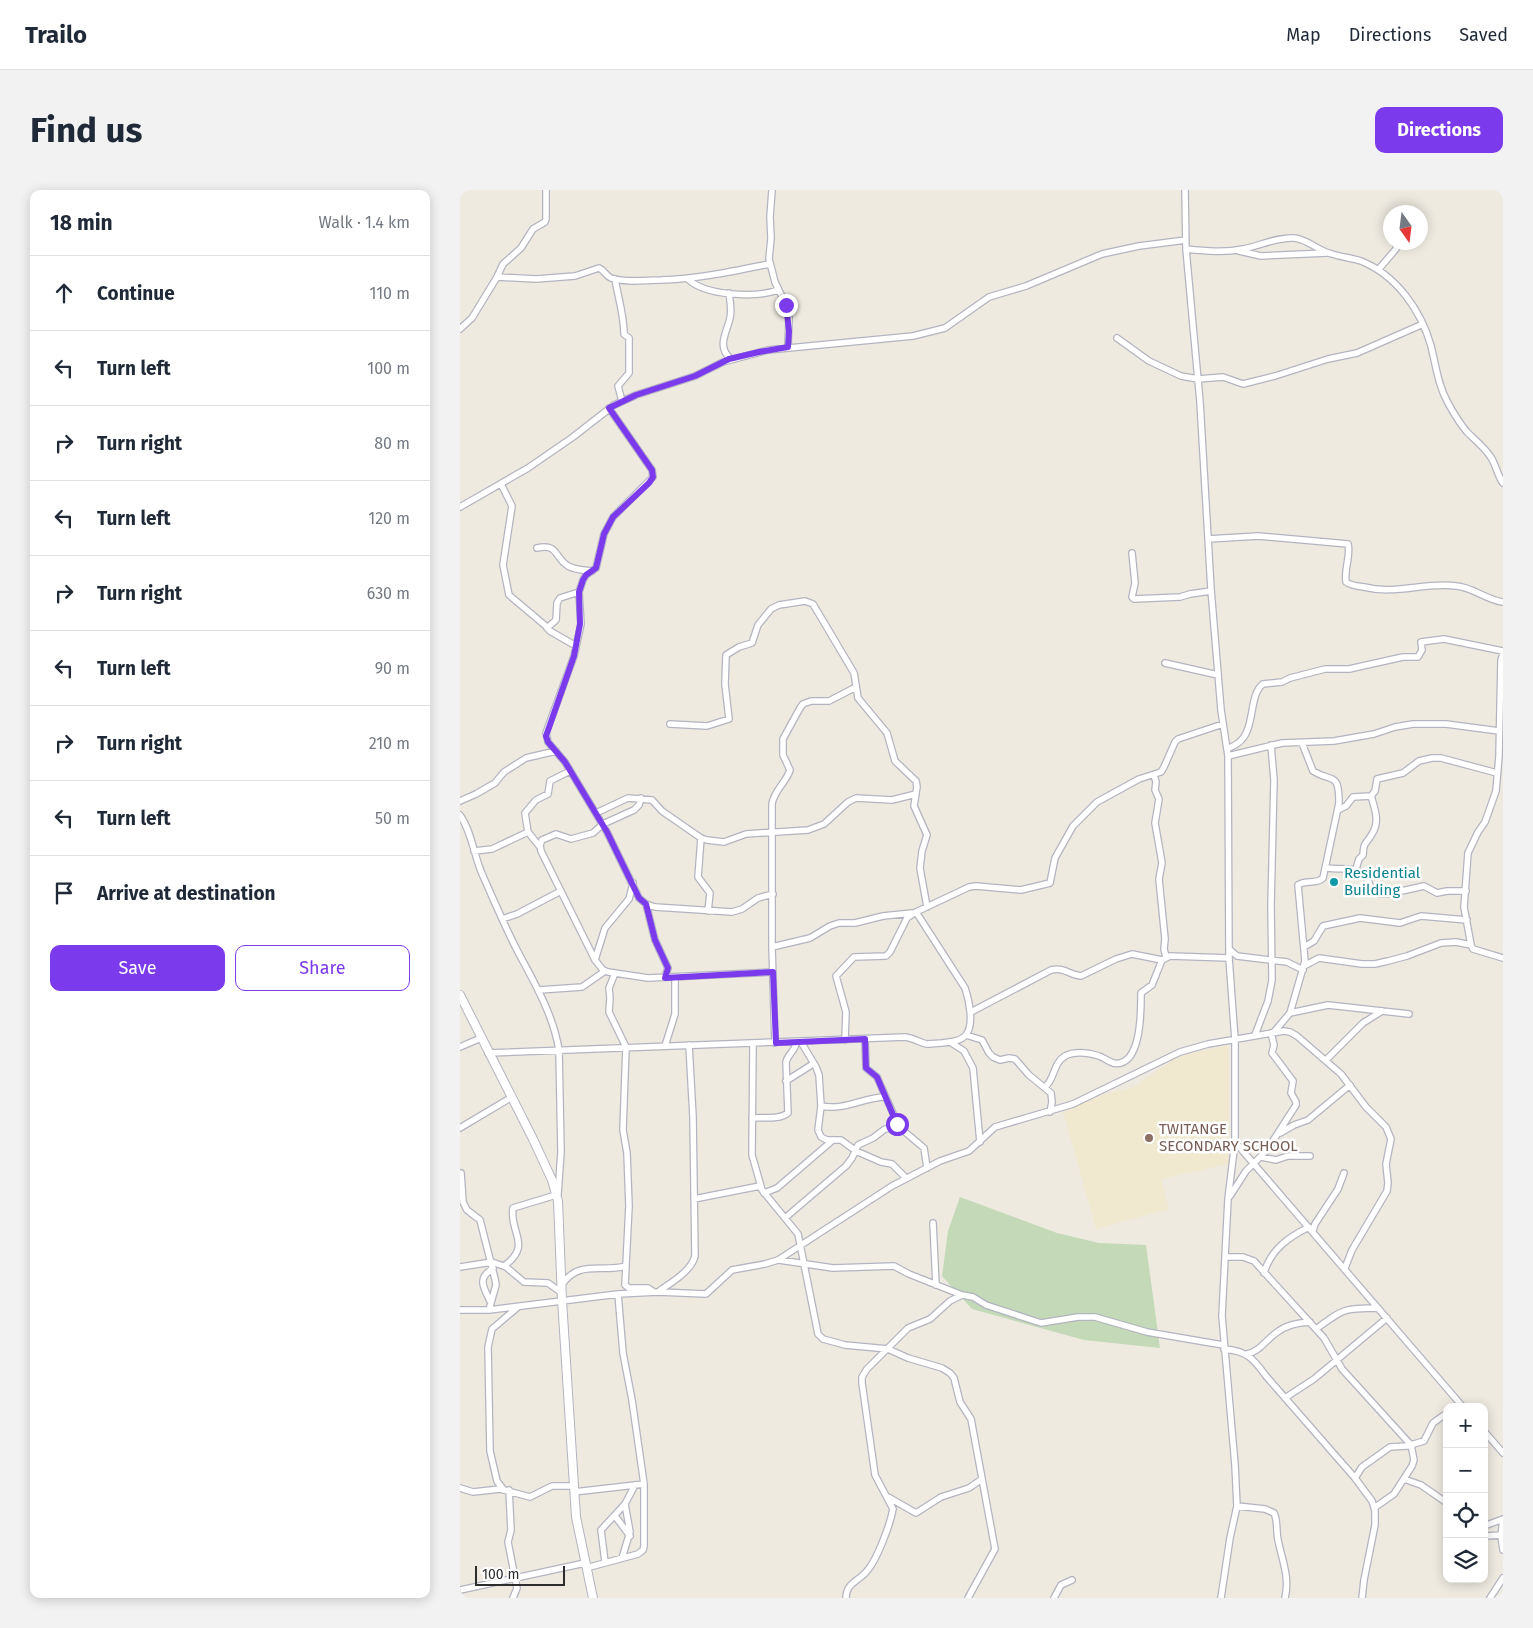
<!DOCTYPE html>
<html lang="en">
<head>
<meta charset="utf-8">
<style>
	body { margin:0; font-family:"Fira Sans",sans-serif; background:#f2f2f3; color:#1f2937 }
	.controls { position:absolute; right:15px; bottom:15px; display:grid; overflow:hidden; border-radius:10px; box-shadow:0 2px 12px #0003 }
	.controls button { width:45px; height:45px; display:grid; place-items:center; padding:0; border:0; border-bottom:1px solid #e0e1e3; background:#fff; color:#1f2937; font:25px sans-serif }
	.compass { position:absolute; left:923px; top:15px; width:45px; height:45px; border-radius:50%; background:#fff; box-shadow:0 2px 12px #0003; rotate:166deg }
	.scale { position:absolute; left:15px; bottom:12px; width:90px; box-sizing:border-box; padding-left:5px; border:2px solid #2d2d2d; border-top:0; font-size:14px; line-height:18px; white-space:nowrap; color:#2d2d2d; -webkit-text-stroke:4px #fff; paint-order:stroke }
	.stop { position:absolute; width:15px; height:15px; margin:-11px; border:4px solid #7c3aed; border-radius:50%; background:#fff }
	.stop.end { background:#7c3aed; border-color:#fff; box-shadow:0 1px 5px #0008 }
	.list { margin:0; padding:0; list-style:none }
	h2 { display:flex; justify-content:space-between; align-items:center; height:65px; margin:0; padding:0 20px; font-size:21px }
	h2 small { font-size:16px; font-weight:400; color:#747a83 }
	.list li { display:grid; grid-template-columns:32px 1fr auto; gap:15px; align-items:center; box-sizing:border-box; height:75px; padding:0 20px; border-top:1px solid #e0e1e3 }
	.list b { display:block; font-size:19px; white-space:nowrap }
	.list em { font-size:16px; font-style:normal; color:#747a83 }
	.actions { display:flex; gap:10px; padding:15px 20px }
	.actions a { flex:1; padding:11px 0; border:1px solid #7c3aed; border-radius:10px; text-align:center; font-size:18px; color:#7c3aed }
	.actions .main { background:#7c3aed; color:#fff }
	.icon { flex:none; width:28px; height:28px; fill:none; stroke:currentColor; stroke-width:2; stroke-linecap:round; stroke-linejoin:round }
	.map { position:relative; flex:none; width:1043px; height:1408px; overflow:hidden; border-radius:10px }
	header { display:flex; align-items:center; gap:30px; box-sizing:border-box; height:70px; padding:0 25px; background:#fff; border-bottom:1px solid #e0e1e3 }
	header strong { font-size:24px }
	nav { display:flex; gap:28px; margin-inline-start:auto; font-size:18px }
	.intro { display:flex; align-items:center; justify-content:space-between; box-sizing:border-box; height:120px; padding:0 30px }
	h1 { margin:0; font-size:35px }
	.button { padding:12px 22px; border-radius:10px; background:#7c3aed; color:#fff; font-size:18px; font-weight:700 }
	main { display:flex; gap:30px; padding:0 30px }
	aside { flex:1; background:#fff; border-radius:10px; box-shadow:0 2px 12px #0003 }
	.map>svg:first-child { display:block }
</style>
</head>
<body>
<header>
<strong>Trailo</strong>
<nav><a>Map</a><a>Directions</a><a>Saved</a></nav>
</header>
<div class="intro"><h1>Find us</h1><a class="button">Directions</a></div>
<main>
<aside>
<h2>18 min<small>Walk · 1.4 km</small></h2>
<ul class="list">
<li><svg class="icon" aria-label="ahead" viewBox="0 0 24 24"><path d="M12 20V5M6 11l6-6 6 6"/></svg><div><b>Continue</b></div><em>110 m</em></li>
<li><svg class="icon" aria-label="left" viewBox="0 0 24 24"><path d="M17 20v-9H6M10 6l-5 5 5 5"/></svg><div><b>Turn left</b></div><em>100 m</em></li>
<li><svg class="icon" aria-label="right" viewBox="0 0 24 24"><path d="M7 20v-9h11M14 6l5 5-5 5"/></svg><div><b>Turn right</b></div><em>80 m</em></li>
<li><svg class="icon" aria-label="left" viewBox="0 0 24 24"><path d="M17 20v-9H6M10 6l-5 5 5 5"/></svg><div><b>Turn left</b></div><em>120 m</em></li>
<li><svg class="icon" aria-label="right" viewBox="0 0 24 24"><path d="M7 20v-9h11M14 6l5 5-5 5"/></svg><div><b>Turn right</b></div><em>630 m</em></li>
<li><svg class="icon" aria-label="left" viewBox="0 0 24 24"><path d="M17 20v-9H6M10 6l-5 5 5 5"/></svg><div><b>Turn left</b></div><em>90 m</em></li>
<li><svg class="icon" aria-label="right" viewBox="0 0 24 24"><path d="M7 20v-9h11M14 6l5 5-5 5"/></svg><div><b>Turn right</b></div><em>210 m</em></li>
<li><svg class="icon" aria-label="left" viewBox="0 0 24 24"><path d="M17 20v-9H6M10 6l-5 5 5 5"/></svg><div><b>Turn left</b></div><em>50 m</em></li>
<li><svg class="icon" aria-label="arrive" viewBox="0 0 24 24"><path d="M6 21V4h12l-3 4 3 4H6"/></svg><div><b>Arrive at destination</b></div></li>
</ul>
<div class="actions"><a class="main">Save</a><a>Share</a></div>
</aside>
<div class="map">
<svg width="1043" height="1408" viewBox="0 0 1043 1408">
	<rect width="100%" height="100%" fill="#eeeae0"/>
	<path fill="#f0e9d0" d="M768,855L769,974L701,989L709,1019L636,1039L603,922L644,904L672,898L719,866Z"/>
	<path fill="#c3d9b7" d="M500,1007L597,1043L639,1053L686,1055L700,1158L624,1150L512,1119L482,1086L488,1041Z"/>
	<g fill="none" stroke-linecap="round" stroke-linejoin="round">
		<defs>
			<path id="minor" d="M312,0L310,27L311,48L309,69L315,92L326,115L329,128L328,157
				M725,0L726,59L740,212L751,399L761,520L768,566L769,768L775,850V952L768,1009L762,1126L775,1275L777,1316L770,1348L761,1408
				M726,59C745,61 764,63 783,59C800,56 816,47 834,48C848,49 858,61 872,64C881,67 892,68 901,71C936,85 961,120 971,156C976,176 978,195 988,213C993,222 1000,234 1007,242C1015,250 1024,257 1030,266C1036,274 1037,285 1043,293
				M779,61L801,66L867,63
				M918,80L936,59L937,52
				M37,87L76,89L115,86L139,78C144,80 146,86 151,88C166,93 185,90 201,90C237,89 274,81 309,74
				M155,89C158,107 164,125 164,144L169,148V183L158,196L162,211
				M228,89C245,106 296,108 318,100
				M269,103C270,111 272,120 270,128C267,142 256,157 271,169
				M0,139L12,128L37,87L43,74L61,58L73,39L85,32L86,29V0
				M657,148L689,171L721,186L738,189L763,187L783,194L815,186L868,169L897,163L963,134
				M149,218L192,280L193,287L153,327L144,344L136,378L126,385L123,390L119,402L121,434L114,466L86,543L88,552L105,572L147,642L179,708L186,714L195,717L272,722L282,719L298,708L313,704
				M41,294L52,316L43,375L49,405L87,437
				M0,317L68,278L113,247L154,215L176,205L235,186L263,172L308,160L453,146L485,138L529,107L566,96L642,64L679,56L726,50
				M748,349L798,346L888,354C891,365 884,379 886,392C892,396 897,396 904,397C936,405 964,392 996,396C1013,397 1026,410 1043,412
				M77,358C98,353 94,367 108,376C115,380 124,380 132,381
				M672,363L675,393L672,407L674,409L720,407L730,404L751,401
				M116,456L90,441L87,438L96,430L97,413L100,408L119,402
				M1043,464L1041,470L1039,566L1036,601L1025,632L1018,642L1008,663L1004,717L1011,755L1013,759L1043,768
				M705,473L758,485
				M210,534L247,536L269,529L265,494L266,465L279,457L292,453L298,435L311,419L319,415L345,411L353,414L394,483L398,508L427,543L435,571L456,591L457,597L454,616L467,645L462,661L460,678L467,717
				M767,559C770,557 775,556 778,553C796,541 788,505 803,494L822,492L830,488L865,479H889L943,467H958L962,460L961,452L984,449L1043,461
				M768,566L822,553L874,551L914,544L935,537L953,534H986L1039,541
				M694,585L696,592L695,600L699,609L695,633L702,673L699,689L705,749L704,759L706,767
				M181,608L179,615L174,620L143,634L133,643L111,649L96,644L82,650L80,655L81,661L135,770L143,780L148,782L188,788L313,782
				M0,611L16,604L35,593L44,582L66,568L96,561
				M878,620L886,616L893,607L911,606L915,601L917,589L943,583L959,571L972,568H981L1037,583
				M136,623L168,608L192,610L202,621L241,648L247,650L264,652L286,644L348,640L364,634L388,612L396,608L432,610L456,604
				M0,625C12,642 14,667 23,686C34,711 45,737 58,762C75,794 93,824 99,860L101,962L98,1004
				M241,648L238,687L250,703L248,721
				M80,657L68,642L65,623L76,610L88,604L90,591L110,581
				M14,661L32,659L68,642
				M866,678C890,681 902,672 912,700L919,704H928L964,696L977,703L987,701H1006
				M896,679L899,669L903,665C904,650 906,655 912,644C920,632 915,619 911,606
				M186,714L195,750L208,778L205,787
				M42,729L57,724L101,701
				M312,757L350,748L370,736L379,733H395L423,726L452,723
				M844,757L854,751L863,736L900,728L940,733L961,726L1007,730
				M769,759L777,766L827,772L843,780
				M135,770L145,738L169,709L173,693
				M844,776L859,768L902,774H915L928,771L947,766L981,753L996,752L1011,755
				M155,783L149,798L150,808L149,822L166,857L163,940L167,963L169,1016L165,1095L169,1098H188L194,1102
				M79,800L122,797L145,781
				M511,822L591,780C605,777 609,785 621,786L656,769L672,764L702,770
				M830,823L868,815L949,824
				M814,842L830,823L845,771L838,695C846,689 856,695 863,688L879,613C879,581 872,593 853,581L842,553
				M506,845L522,850L529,863L533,867L540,870L549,868L555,869L569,885L591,903L592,912L590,922
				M795,845L808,811L812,790L811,715L814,590L811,555
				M405,849L406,878L417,887L439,937L464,958L467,978
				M385,850L386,822L376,786L394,767L426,766L430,762L447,728L456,722L509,697L516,696L561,700L590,693L595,668L613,636L637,612L679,589L701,582L704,577L715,552L718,549L763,534
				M341,852L356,877L359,885L361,916L358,940L361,947L367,950H381L396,961L421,972L432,974L446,988
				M490,852L504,861L513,878L520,952
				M315,853L312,757V614C314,600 326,593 330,580L323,565V549L340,518L343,514L351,511H369L396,497
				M293,854L292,965L302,1000L338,1044L358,1144L363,1149L385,1155L428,1159L448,1168L482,1178L490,1183L494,1188L500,1212L511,1229L535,1359L508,1408
				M205,856L215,824V787
				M0,857L21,848
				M28,863L445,847C454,848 460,853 467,854C472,854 477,853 482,853C490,852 499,852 505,846C515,836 509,810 505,798L456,722
				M866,870L903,833L922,821
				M326,891L353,874
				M585,897C595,889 593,873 605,866C615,861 629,863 639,866C644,868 648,871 653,873C682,879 681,819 681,803L692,795L702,770L710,766L769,768
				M361,916C385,921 403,907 426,907
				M292,928C304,927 319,930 328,923L326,872C328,863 336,861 336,852
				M0,938L52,907
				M820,943L834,935L848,930L890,895
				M775,952L1003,1217
				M801,967L816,970L828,966H850
				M1,983L3,1012L7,1020L20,1030L35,1089L36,1095L29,1120
				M304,1003L317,998L373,950
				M770,1006L786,981L807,960L836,915V912L831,903L833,891L812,863L814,855L811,843
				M234,1009L300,996
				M325,1028L386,976L392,968L398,955L413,948L425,939L439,937
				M473,1033L476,1095
				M853,1041L855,1034L878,999L884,983
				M766,1067H783L794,1071L864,1148L882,1179L951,1255L954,1270L952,1276L934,1304L914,1318
				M319,1070L373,1078L434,1076L449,1084L502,1105
				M44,1076C73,1055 49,1043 53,1018L96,1005
				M0,1077L32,1072L46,1077L64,1092L88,1093L102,1103
				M804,1083C811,1059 829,1047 849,1037
				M101,1096C118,1069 141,1083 166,1076
				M198,1102C210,1093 231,1082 235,1066L233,927L229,855
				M30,1111C23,1096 17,1089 33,1078
				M0,1120H29L158,1104L198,1102L246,1104L272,1080L305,1074L318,1070L432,996L480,971L509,961L535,937L613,914L720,862L748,854L824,841L830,842L837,846L881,884L906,917L926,937L931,949L926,974L928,993L927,1001L892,1060L885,1078
				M856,1139C883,1119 884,1118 918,1118
				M764,1159C787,1161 793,1168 806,1186L895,1288L912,1311L915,1320V1335L904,1390L902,1408
				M787,1164C800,1161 806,1150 816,1143C826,1135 837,1133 850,1132
				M825,1208L854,1189L927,1128
				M1024,1241L1043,1263
				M895,1288L902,1277L930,1257L947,1256L964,1251L973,1233L987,1223
				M944,1289L961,1295L987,1313
				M0,1298L13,1302L40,1299L70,1307L92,1296H114
				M43,1299L37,1291L30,1261L28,1157L32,1139L58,1117
				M49,1300L51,1340L48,1352L57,1398L53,1408
				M114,1302L184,1294
				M428,1307L456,1323L481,1307L509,1298L522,1289
				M777,1316L805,1319L814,1323C818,1331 816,1341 818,1350C822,1370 830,1387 825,1408
				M155,1326L170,1346
				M1043,1329L1041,1346L1043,1360
				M1024,1336L1043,1329
				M1024,1346L1043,1345
				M162,1368L170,1342L165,1314
				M145,1372L141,1340L165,1314L175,1295
				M126,1378L178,1364L183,1360L184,1356V1294L172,1210L163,1163L158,1104
				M0,1400L125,1373
				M386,1408C386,1393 399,1391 407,1381C417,1370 430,1335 433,1319L415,1285L402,1193V1187L407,1179L448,1138L470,1129L490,1111L502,1105L513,1107L526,1115L581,1133L618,1127H635L687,1142L763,1155
				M594,1408L601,1395L612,1390
				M1030,1408L1043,1388"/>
			<path id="tertiary" d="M0,805L73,949L92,990L98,1011L102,1110L116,1327L133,1408"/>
		</defs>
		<use href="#minor" stroke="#b3b4c0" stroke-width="8"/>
		<use href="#tertiary" stroke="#b3b4c0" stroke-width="10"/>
		<use href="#minor" stroke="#fff" stroke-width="5.5"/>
		<use href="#tertiary" stroke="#fff" stroke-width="8"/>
	</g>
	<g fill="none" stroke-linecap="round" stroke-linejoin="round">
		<path stroke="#7c3aed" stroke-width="6" d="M326,115L329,141L328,157L299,162L269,169L235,186L176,205L149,218L192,280L193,287L189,293L153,327L144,344L136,378L126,385L123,390L119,402L120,434L114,466L86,546L88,552L105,572L147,642L179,708L186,714L195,750L208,778L205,788L313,782L316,853L405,849L406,878L417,887L437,934"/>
	</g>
	<circle fill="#0f9aa8" stroke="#fff" stroke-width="2" cx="874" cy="692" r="5"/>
	<circle fill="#8d6e63" stroke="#fff" stroke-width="2" cx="689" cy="948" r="5"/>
	<g text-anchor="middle" stroke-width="5" stroke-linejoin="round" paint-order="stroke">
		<g font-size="15" fill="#0d838f" stroke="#fff" text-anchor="start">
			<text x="884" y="688">Residential<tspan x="884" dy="17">Building</tspan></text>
		</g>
		<g font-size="15" fill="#785e54" stroke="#fff" text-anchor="start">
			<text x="699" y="944">TWITANGE<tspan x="699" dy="17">SECONDARY SCHOOL</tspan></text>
		</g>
	</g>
</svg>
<div class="controls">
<button>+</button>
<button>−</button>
<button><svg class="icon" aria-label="locate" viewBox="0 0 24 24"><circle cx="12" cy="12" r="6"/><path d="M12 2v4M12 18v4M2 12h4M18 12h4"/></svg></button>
<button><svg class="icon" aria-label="layers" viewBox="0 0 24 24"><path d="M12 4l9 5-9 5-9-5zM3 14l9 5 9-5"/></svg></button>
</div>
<svg class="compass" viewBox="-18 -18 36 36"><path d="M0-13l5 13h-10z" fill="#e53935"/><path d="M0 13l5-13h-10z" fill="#747a83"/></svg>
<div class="scale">100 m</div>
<div class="stop" style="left:437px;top:934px"></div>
<div class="stop end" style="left:326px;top:115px"></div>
</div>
</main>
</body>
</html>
